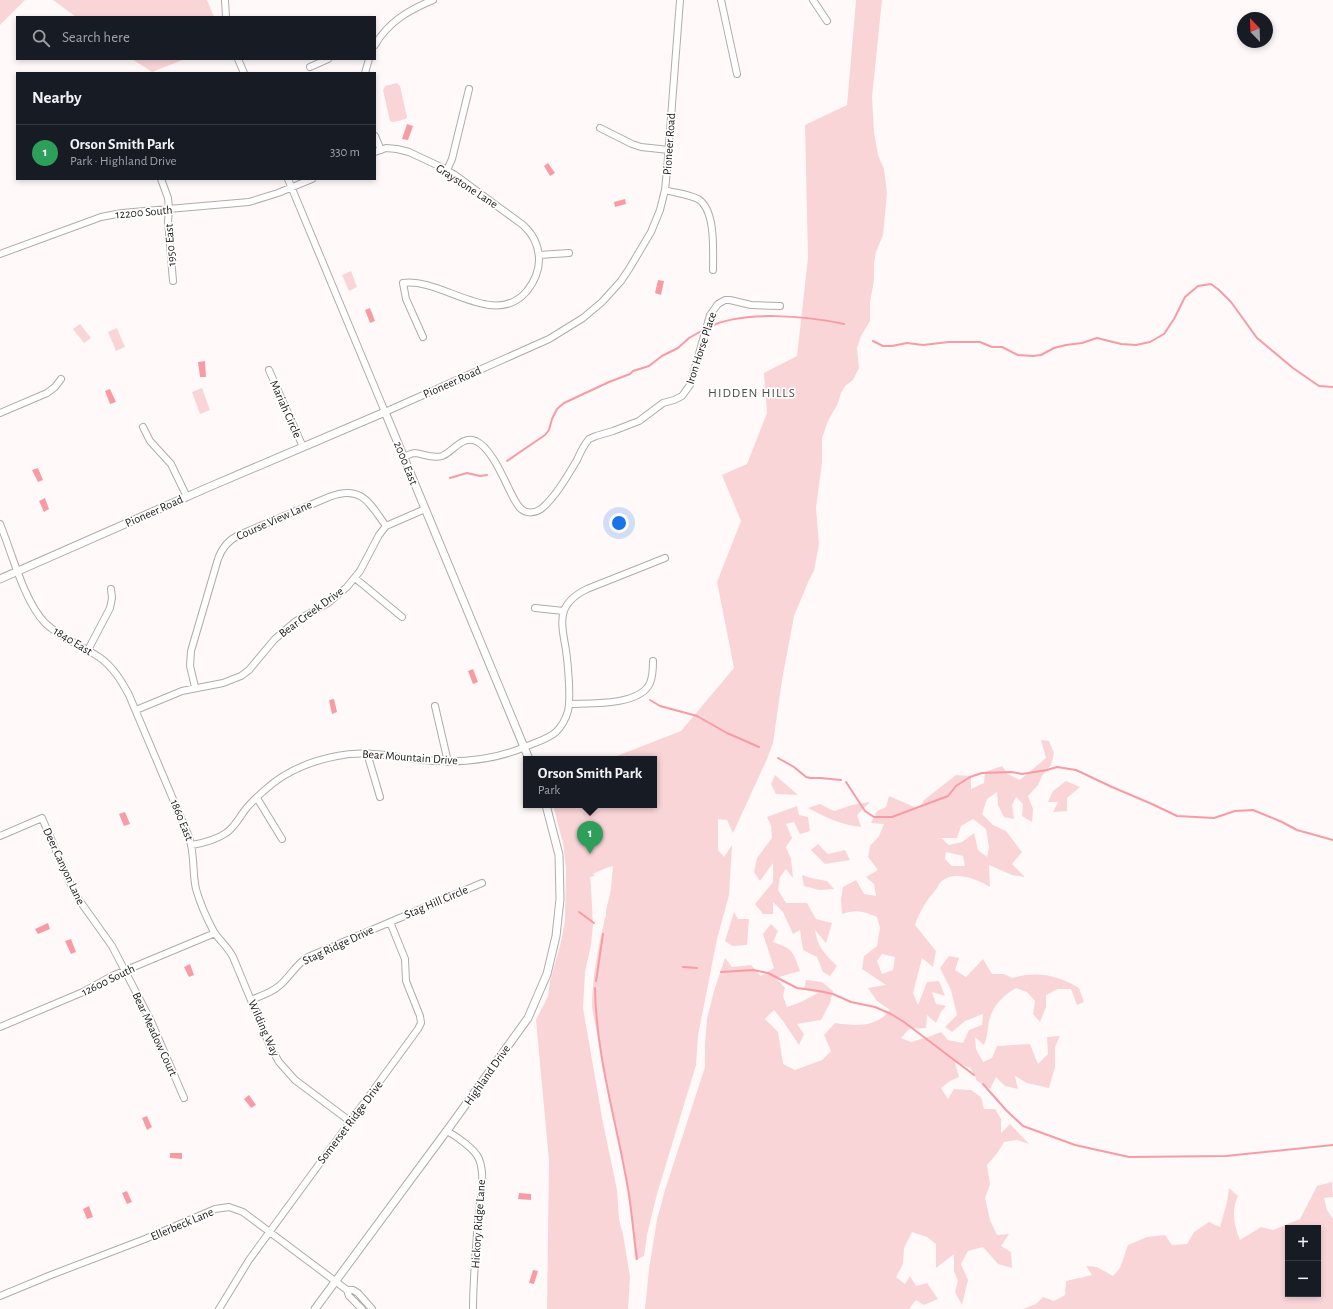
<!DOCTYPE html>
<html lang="en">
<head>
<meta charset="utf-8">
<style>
	body { margin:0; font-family:"Alegreya Sans",sans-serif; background:#242831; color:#f1f3f6 }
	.controls { position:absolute; right:12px; bottom:12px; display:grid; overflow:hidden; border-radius:0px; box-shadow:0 2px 6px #0003 }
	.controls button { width:36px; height:36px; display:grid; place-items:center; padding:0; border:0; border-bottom:1px solid #363941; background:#171b24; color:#f1f3f6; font:20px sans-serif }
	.compass { position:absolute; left:1237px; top:12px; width:36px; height:36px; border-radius:50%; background:#171b24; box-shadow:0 2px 6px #0003; rotate:337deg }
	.you { position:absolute; left:619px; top:523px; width:14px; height:14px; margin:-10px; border:3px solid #fff; border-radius:50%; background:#1a73e8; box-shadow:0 0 0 6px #1a73e833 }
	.badge { display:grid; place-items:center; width:26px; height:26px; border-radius:50%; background:#39778d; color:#fff; font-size:13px; font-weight:700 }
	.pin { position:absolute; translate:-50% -33px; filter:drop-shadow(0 1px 2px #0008) }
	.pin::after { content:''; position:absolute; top:21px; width:14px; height:12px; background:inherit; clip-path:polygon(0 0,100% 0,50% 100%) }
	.popup { position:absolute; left:523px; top:756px; width:134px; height:52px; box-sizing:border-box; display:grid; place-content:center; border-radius:0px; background:#171b24; filter:drop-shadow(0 1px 3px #0005); font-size:13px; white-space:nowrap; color:#9ea1a6 }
	.popup b { font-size:15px; color:#f1f3f6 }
	.popup::after { content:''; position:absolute; left:50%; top:100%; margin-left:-8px; border:8px solid transparent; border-top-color:#171b24 }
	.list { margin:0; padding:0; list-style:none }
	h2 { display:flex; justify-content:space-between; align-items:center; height:52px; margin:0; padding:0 16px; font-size:17px }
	h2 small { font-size:13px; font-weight:400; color:#9ea1a6 }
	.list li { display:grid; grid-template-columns:26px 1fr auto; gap:12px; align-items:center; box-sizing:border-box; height:56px; padding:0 16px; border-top:1px solid #363941 }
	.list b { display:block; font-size:15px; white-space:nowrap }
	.list p { margin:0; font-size:13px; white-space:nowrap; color:#9ea1a6 }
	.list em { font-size:13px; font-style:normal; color:#9ea1a6 }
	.icon { flex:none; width:22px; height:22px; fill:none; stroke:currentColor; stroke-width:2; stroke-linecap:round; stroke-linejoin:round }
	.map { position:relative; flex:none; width:1333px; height:1309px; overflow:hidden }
	.search { position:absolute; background:#171b24; box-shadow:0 2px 6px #0003; left:16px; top:16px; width:360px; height:44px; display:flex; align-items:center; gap:10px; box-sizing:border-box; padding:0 14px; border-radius:0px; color:#9ea1a6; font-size:15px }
	.panel { position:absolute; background:#171b24; box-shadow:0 2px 6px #0003; left:16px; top:72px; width:360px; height:108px; border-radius:0px }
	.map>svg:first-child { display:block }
</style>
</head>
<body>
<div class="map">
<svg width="1333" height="1309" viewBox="0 0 1333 1309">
	<rect width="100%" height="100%" fill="#fff9f9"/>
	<path fill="#f9d5d8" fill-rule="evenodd" d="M0,0H25L0,25Z
		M53,0H207L214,17H76Z
		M856,0H882L872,97L874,132L878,155L884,169L887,193L883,235L876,252L874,263V280L870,302V321L861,336L857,348L859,368L853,380L845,386L841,393L838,403L828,421L822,438V462L816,508L819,544L814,571L809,580L794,616L782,680L773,743L767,759L733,833L727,820L718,819V850L724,857L732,845L729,895L717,939L706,995L698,1035L696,1065L657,1194L647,1235L644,1256L635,1260L630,1197L592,1008C592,978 598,948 605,918L606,917V911L611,889L613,866L606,868L593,874L595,876L590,877L591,887L593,925L591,945L585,972L583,1008L603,1123L617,1190L619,1220L623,1234L630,1277L628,1309H547L549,1161L536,1020L548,996L550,981L561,942L565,920L566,868L563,843L553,805H654V759H609L681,731L734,668L717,582L741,521L722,475L747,464L767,413L764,373L797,356L808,258L805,125L847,105Z
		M132,59H185L152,72Z
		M397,83L400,86L407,117L406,119L393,122L390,121L383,90L385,86Z
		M351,271L357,287L349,291L342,275Z
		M80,324L91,338L84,343L73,329Z
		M117,328L125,347L116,351L108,332Z
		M202,388L210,410L200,414L192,392Z
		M1041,740L1049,741L1054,753L1051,765L1042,776L1038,785L1028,796L1033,809L1032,822L1022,816L1023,804L1016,797L1012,805L1014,819L1004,817L998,805L997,792L987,799L982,814L993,825L1006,831L1022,852L1012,864L1025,877L1012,875L989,865L990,887C977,879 956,871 943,880C940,882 938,886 937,888C927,900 920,910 915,925L936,951L933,967L922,958L913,993L918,1005L927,982L939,981L945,996L932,992L936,1004L946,1006L941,1012L936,1023L927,1015L926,1028L909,1029L901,1038L911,1042L928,1037L941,1032L948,1040L963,1043L969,1030L982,1025L983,1014L965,1021L952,1032L945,1027L957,1015L951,990L940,968L949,956L959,958L955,970L966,977L983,959L992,974H1004L1012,978C1038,971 1057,975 1079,988L1084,1002L1077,1005L1071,989H1058L1046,995V1007L1040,1022L1033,1014L1035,1001L1027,992L1016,988C1003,996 993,1005 989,1021C987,1030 988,1036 984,1045L975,1037L976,1049L983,1062L992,1058L997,1046L1030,1044L1038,1064L1048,1054L1047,1037L1060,1036L1055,1047V1067L1049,1088L1027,1083L1015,1076L1018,1089L1005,1086L996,1077L990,1089L977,1081L971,1068L955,1063L959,1077L950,1081L941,1088L948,1099L954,1089L971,1090L981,1097L984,1109H995L1001,1119V1133L1010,1124L1029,1144L1017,1140L1004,1142L998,1152L987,1165L990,1184L985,1198L990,1220L997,1235L1009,1234L1001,1246L1011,1252L1012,1268L998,1264L983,1247L968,1251L961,1264L968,1280L962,1305L955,1292L958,1281L954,1271V1254L936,1268V1244L927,1237L912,1232L904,1248L903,1264L896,1277L905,1284L910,1276L916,1286L927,1283L938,1299L924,1305L916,1300L909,1309H645L649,1269L657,1220L665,1190L705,1067V1045L707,1019L714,991L725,958L732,967L751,965L761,976L774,968L763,934L771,924L778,931L773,942C793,949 793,951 800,971L776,978L785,988L783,996L787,1007L801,1002L818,993L804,989L806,980L822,982L833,991L830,1003L821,1020L797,1024L804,1034L799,1045L783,1021L774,1010L765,1019L778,1032L783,1064L795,1070L822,1060L831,1051L824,1035L835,1023C855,1026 876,1028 890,1010L877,1001L868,988L886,985L862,969L864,956L877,946L880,928L877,917C863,911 856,909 842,914L841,899L843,887L856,880L864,894L876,896L874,884L866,877L878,870L868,857L870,846L879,836L884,824L871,823L877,811L886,807L889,796L919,809L924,800L956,775L971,776V789L984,783L985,772L1002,766L1008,774L1020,780L1046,758ZM973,819L986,829L989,847L987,857L978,850L974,833L962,842L949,845L941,838H957L961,826ZM946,852L963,856L965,866H952L945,859ZM882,954L895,957L893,970L882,974L877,961Z
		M775,775L798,795L776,794L771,784Z
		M1066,781L1080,787L1067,798V811L1053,812L1058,802H1048L1053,791Z
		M870,802L857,815L861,827C841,825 825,817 808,808L820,804L834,811L852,805Z
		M797,806L799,815L808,817L810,831L800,834L794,822L786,824L792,838L786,847L791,859L793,878L786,869L780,877L778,890L786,903H807L816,919L832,923L826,943L815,930C817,947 826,955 837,966L830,976L823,972L817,957L803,950L800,930L793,934L783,912L773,902V914H763L755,904L773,882V863L760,881L754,872L757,858L772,838L771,826L767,817Z
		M818,844L828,854L845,850L850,860L825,864L811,850Z
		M802,875L811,878L827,881L834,889L819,890L804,886Z
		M734,912L738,919H749L747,945L732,946L725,941Z
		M1332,1182L1333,1197L1324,1198L1327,1210L1333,1219V1309H1023L1036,1304L1043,1297L1054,1301L1065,1295L1066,1281L1092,1275L1086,1266L1097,1267L1113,1276L1120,1268L1128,1245L1147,1237L1165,1235L1172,1245L1187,1244L1194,1232L1209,1222L1220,1227L1227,1202L1229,1188L1238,1196C1231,1211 1234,1225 1240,1240L1261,1227L1273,1230L1300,1219L1317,1186ZM1288,1228H1318V1294H1288Z"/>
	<path fill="#f89ba5" d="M407,124L413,126L408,140L402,139Z
		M548,163L555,173L550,176L544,166Z
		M625,199L626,204L615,207L614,202Z
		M658,280L664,281L661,295L655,293Z
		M370,308L375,321L370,323L365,310Z
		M205,361L206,377H200L198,362Z
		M110,389L116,402L110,404L105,391Z
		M38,468L43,480L38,482L32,470Z
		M45,498L49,509L44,512L39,501Z
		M473,669L478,682L473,684L468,671Z
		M334,699L337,712L332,714L329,700Z
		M125,812L130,824L124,826L119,814Z
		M48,923L50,929L38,934L35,929Z
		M71,939L76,952L71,954L65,941Z
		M190,964L194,975L189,977L184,967Z
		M249,1095L256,1105L251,1108L244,1099Z
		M147,1116L152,1127L147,1130L142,1118Z
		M170,1153H182V1159L170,1158Z
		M127,1191L132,1202L127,1204L122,1193Z
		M519,1193L531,1194V1200L518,1199Z
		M89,1206L93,1217L87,1219L83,1209Z
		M533,1270L538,1271L534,1284L529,1283Z"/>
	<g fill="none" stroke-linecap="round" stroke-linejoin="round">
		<path stroke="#f89ba5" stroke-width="2" d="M709,327C743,310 807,316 844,324
			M873,341L883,346H892L907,343L923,345L949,342H980L992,347H1002L1018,355L1033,356L1041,355L1054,348L1066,345L1082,343L1097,338L1121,344L1136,345L1150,342L1164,334L1174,319L1185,297L1198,286L1211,284L1219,290L1231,302L1257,338L1293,368L1319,386L1333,387
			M507,461L545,435L549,430L552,419L557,409L564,403L609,382L630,374L633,371L649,366L662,356L678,348L689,338L705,329
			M450,478L467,473L480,476L487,475
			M650,700L660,706L697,716L727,733L759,747
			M778,758L794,767L806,777L810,778H821L841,780
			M846,782L865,811L874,817H892L948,796L956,786L970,777L982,773L1012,772L1022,774L1047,770L1057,767L1076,770L1112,787L1152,804L1177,816L1214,818L1235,811L1253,810L1282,822L1297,830L1333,840
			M579,912L594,923
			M683,967L697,968
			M721,972L753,970L768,973L797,988L819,991L833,994L851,1002L875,1007L891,1014L904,1022L974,1075
			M596,981L603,934
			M595,988C596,1059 618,1126 629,1195C632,1216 634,1237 637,1259
			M983,1084L1006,1110L1023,1126L1075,1145L1129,1157L1226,1156L1333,1145"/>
		<defs>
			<path id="minor" d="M225,0L226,17
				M721,0L737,74
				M813,0L827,21
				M375,45C388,22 409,10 433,0
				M238,59L244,73
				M310,67L328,59
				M365,73L369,59
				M600,128L632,144L641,147L669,150
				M375,136L381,150
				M375,152L386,148L397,149L409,152L441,167L455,175L523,225C533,234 539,246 539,260C539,271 534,282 527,291C494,330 442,277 403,283L406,299L423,337
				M447,170L452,159L469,89
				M161,179L168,198L169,209L168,221L173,281
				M288,179L385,412L549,339L583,318L602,302L621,281L629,269L651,232L660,210L665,190L667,170L680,0
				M665,190C675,193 688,194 698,199C716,210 713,251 713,270
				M0,254L101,217L122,213L249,202L278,193L312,179
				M539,255L569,253
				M269,370L303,447
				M0,413L47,393L55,387L61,379
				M143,427L150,441L171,464L187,497
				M404,457C407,456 411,453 415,453C424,454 432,459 442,456C453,452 462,435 476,441C491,448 503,477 510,491C513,497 516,504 521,509C527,514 535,513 541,509C555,498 568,475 577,460C580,453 584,445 589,439L596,436L613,431L639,421L663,403L674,400L682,396L690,385L710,315L718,304L725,300H730L751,305L780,306
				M0,524C12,553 24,601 45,623C62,639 81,645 99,657C113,667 121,680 129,695L189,837C195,854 192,872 196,889C200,903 207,919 214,932C220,941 228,947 233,957L270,1046L279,1062L295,1080L351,1122
				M355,578L402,617
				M535,608L564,611
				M88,650L110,608L112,598L111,589
				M195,687L190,666L191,651L218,559C222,548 228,540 239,535L329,497C362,484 370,504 386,526
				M569,704C590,703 640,706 650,683C653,676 653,668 653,661
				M435,706L448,762
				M136,710L182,691L223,683L241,676L249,670L274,640L284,631L296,621L328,603L347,587L360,571L379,535L386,526L425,509
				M367,753L380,797
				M257,798L282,839
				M0,836L42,818L70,883L77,897L112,946L151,1021L184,1098
				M192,845C203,843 216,840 226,833C234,828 239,818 245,810C251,802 259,795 266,789C286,771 311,761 337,756C364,750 388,756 414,759C453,764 491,762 527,746C537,742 548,739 556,732C562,726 566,718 568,711C571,698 568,664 566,650C561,622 556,604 587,589L665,558
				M251,1000C260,996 271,993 279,986C290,977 296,964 308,957L482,883
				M0,1027L83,992L112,976L215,933
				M447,1131C456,1136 475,1149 479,1159C486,1177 480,1201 478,1220C476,1250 473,1279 473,1309
				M347,1290H353L358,1293L372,1309
				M0,1296L51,1275L145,1239L215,1209L229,1207L243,1212L347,1290L349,1296L362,1309
				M219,1309L249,1260L418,1029L421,1023L420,1016L406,981L405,959L390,922"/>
			<path id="tertiary" d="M0,579L209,487L385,412L529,759
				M315,1309L451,1125L528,1018L547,974L556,936L560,899L559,855L546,805"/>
		</defs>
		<use href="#minor" stroke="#b1abab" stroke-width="8"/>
		<use href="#tertiary" stroke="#b1abab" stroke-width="9"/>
		<use href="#minor" stroke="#fff" stroke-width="6"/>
		<use href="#tertiary" stroke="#fff" stroke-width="7"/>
	</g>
	<g text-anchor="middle" stroke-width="3.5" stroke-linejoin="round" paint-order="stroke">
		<g font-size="12" fill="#1b1818" stroke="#fff">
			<text transform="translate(669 144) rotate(-86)" y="4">Pioneer Road</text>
			<text transform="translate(467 186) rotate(33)" y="4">Graystone Lane</text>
			<text transform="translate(144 212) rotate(-5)" y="4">12200 South</text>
			<text transform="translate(170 245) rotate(-94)" y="4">1950 East</text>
			<text transform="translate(701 348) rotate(-72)" y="4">Iron Horse Place</text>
			<text transform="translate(452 382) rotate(-24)" y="4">Pioneer Road</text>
			<text transform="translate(286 409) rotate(66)" y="4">Mariah Circle</text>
			<text transform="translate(406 463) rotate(68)" y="4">2000 East</text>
			<text transform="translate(154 511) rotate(-24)" y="4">Pioneer Road</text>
			<text transform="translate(274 520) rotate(-24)" y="4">Course View Lane</text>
			<text transform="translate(311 612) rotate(-36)" y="4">Bear Creek Drive</text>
			<text transform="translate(73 641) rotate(32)" y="4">1840 East</text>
			<text transform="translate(410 757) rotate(4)" y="4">Bear Mountain Drive</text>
			<text transform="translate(182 820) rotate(68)" y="4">1860 East</text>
			<text transform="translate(64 866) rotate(65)" y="4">Deer Canyon Lane</text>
			<text transform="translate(436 902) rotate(-23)" y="4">Stag Hill Circle</text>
			<text transform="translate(338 945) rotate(-25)" y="4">Stag Ridge Drive</text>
			<text transform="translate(108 980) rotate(-26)" y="4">12600 South</text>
			<text transform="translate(264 1028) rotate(66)" y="4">Wilding Way</text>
			<text transform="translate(155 1034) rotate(65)" y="4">Bear Meadow Court</text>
			<text transform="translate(487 1075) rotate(-55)" y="4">Highland Drive</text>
			<text transform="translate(350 1122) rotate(-53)" y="4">Somerset Ridge Drive</text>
			<text transform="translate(182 1224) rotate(-23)" y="4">Ellerbeck Lane</text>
			<text transform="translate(478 1224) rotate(-86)" y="4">Hickory Ridge Lane</text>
		</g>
		<g font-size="13" letter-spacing="1" fill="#524c4c" stroke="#fff">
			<text x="752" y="397">HIDDEN HILLS</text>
		</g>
	</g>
</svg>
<div class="controls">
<button>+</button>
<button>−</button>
</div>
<svg class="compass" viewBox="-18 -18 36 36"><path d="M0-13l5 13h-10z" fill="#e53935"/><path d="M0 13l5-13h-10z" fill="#9ea1a6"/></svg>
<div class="you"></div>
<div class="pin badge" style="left:590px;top:854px;background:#2e9e5b">1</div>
<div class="popup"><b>Orson Smith Park</b>Park</div>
<div class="search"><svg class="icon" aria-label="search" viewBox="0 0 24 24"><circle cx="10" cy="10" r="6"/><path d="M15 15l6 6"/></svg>Search here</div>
<section class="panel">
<h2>Nearby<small></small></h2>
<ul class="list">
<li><span class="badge" style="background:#2e9e5b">1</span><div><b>Orson Smith Park</b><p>Park · Highland Drive</p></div><em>330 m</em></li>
</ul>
</section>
</div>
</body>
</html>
